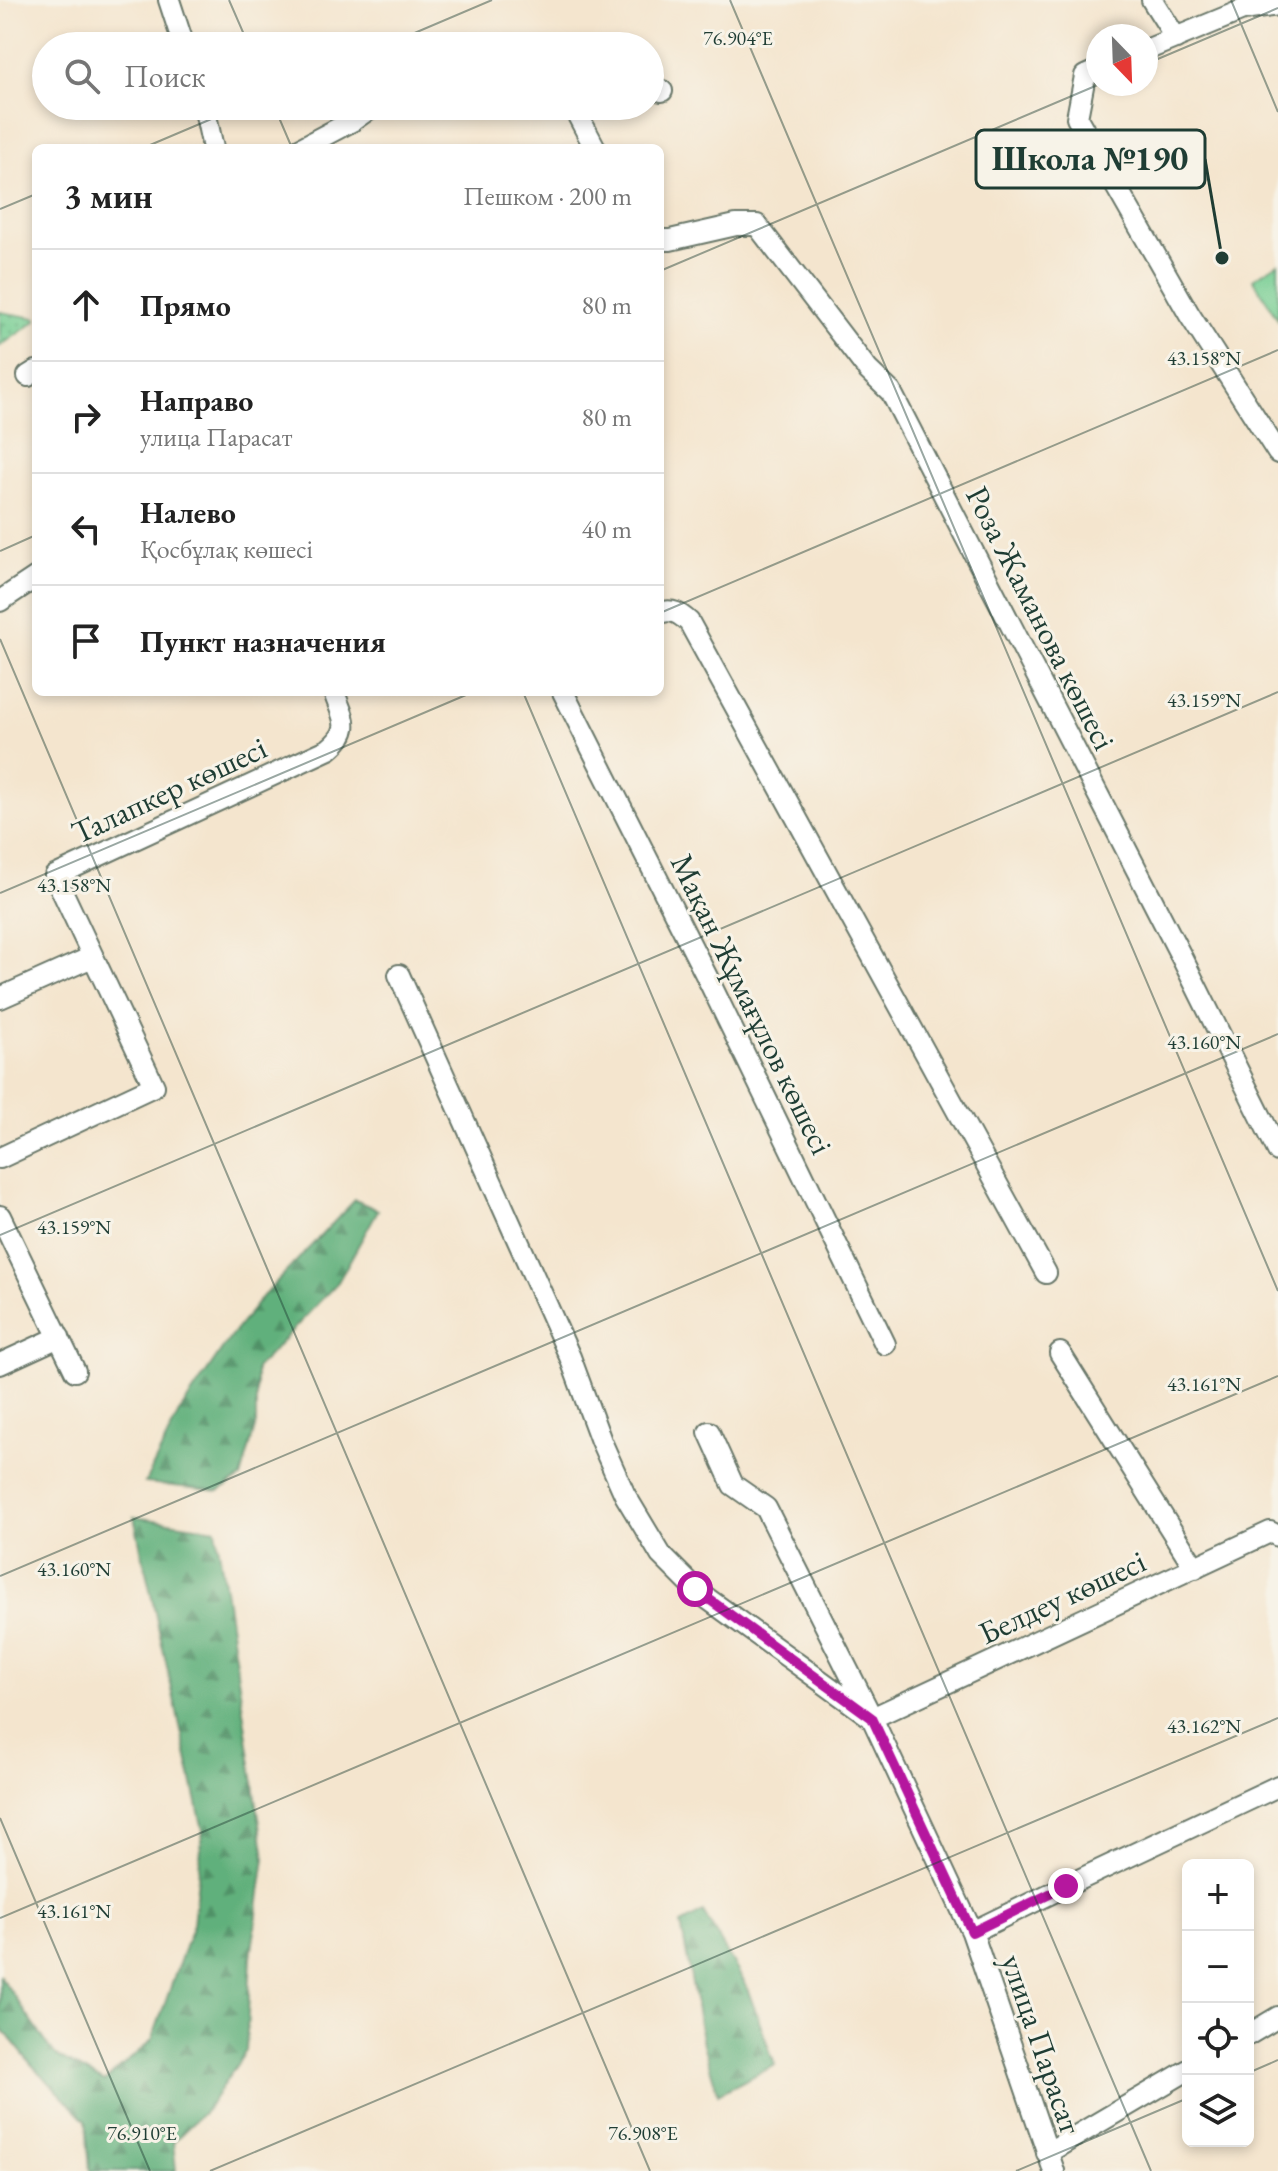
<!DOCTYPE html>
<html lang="ru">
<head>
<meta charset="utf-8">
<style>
	body { margin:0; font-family:"EB Garamond",serif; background:#f2f2f2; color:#222 }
	.controls { position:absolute; right:24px; bottom:24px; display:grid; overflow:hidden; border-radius:12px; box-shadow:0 4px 12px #0003 }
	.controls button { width:72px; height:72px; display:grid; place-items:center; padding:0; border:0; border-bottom:2px solid #e0e0e0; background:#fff; color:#222; font:40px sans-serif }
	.compass { position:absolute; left:1086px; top:24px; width:72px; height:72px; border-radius:50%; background:#fff; box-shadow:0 4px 12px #0003; rotate:157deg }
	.stop { position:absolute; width:24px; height:24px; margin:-18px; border:6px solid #b5179e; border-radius:50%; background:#fff }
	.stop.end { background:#b5179e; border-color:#fff; box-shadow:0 2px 8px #0008 }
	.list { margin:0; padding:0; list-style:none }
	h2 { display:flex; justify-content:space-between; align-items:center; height:104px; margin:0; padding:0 32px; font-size:34px }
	h2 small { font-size:26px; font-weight:400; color:#767676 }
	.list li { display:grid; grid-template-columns:52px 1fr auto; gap:24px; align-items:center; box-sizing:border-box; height:112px; padding:0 32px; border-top:2px solid #e0e0e0 }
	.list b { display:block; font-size:30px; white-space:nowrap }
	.list p { margin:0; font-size:26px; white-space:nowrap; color:#767676 }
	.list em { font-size:26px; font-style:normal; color:#767676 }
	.icon { flex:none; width:44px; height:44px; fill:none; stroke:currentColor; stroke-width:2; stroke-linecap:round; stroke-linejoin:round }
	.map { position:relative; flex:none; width:1278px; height:2171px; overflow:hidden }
	.search { position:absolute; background:#fff; box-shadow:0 4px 12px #0003; left:32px; top:32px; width:632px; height:88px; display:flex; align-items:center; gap:20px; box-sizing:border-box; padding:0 28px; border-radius:44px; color:#767676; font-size:30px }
	.panel { position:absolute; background:#fff; box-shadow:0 4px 12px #0003; left:32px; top:144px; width:632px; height:552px; border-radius:12px }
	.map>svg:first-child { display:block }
</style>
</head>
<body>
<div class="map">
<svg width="1278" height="2171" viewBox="0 0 1278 2171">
	<defs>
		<pattern id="grass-dots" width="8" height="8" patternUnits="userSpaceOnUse" patternTransform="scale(2)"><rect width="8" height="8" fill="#75cd92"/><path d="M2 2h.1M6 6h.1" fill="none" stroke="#5fa878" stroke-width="1.8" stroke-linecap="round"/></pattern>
		<pattern id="forest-firs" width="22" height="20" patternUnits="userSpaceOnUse" patternTransform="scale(2)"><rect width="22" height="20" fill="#60b07c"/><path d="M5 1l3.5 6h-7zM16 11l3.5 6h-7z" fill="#4f9066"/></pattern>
	</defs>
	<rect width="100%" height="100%" fill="#f7f3e8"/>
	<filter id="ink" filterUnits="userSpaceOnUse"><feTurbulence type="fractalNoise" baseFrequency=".0125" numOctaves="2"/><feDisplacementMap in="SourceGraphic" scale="16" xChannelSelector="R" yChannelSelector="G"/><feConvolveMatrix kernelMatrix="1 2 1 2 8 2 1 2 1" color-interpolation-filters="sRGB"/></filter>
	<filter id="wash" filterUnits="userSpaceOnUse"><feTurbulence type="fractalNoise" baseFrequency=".006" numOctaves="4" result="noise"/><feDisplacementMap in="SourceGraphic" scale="32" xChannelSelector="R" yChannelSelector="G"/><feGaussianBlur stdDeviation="1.8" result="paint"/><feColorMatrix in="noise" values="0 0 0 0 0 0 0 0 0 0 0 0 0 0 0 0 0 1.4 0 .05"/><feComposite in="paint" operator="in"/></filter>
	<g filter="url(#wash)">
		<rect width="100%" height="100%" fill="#f4e5ce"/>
		<path fill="url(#grass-dots)" stroke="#4a8563" stroke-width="2" d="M0,312L36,318V321L0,346Z"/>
		<path fill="url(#forest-firs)" stroke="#407658" stroke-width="2" d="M355,1200L378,1210L338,1282L256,1369V1424L241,1478L219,1491L145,1483L179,1413L232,1335L263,1296Z
			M134,1517L216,1529L265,1858L251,1957L246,2051L206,2110L173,2142L176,2171H90L86,2120L31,2064L0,2026V1976L55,2055L104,2082L152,2040L193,1924L203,1830Z
			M703,1912L746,1985L775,2065L718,2094L703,2044L681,1924Z"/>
		<path fill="#75cd92" stroke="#4a8563" stroke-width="2" d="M1278,263V319L1253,279Z"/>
	</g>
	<g filter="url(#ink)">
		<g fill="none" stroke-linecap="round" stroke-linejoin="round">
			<defs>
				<path id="minor" d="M169,0L184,46
					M1152,0L1176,38
					M1146,50L1243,10L1278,5
					M1098,70L1085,76L1077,118L1189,314L1278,453
					M650,88L662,91
					M204,106L213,148
					M573,106L595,148
					M301,148L352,121L373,106
					M660,240H670L736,225H757L868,370L891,392L1182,958L1278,1151
					M28,376L36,371
					M0,601L36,577
					M660,613C672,608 680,614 689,622L1046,1273
					M563,692L707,977L885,1344
					M399,975L570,1357L601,1441L625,1495L661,1555L697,1591L872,1718
					M0,998L92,957
					M0,1158L154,1086L55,876L329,749C354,728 343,719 334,692
					M0,1216L75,1371
					M1060,1353L1195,1568
					M0,1364L59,1337
					M709,1432L733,1485L766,1508L872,1718L972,1932L1054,2171
					M872,1718L1270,1532L1278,1536
					M972,1932L1066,1886L1278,1786
					M1248,2035L1278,2017
					M1047,2153L1188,2070"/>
			</defs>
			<use href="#minor" stroke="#6a786a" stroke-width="24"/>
			<use href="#minor" stroke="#fff" stroke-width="20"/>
		</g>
	</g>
	<g fill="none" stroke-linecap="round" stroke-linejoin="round" filter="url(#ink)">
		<path stroke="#b5179e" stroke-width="10" d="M695,1589L872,1718L972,1932L1066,1886"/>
	</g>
	<path fill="none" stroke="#1f3d34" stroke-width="2" stroke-opacity="0.45" d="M229,0L249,46M730,0L1278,1291M1231,0L1278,112M384,46L492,0M1146,64L1278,8M274,106L292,148M143,148L242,106M0,209L36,194M660,271L1100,84M0,551L36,535M660,613L1278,350M0,639L650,2171M523,692L1151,2171M0,893L473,692M0,1235L1278,692M0,1576L1278,1034M0,1818L150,2171M0,1918L1278,1376M1248,2073L1278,2060M210,2171L1278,1718M1016,2171L1188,2098"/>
	<g text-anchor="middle" stroke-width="6" stroke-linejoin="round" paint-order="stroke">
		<g font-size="32" fill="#1f3d34" stroke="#f7f3e8">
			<text transform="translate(1041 618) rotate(63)" y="11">Роза Жаманова көшесі</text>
			<text transform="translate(169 790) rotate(-25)" y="11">Талапкер көшесі</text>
			<text transform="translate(752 1004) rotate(64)" y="11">Мақан Жұмағұлов көшесі</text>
			<text transform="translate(1062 1597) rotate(-25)" y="11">Белдеу көшесі</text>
			<text transform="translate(1042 2044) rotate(71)" y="11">улица Парасат</text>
		</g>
	</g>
	<g font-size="20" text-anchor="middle" fill="#1f3d34" stroke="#f7f3e8" stroke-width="6" stroke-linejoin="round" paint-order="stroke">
		<text x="738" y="45">76.904°E</text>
		<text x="1204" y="365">43.158°N</text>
		<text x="1204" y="707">43.159°N</text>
		<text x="74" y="892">43.158°N</text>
		<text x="1204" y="1049">43.160°N</text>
		<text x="74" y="1234">43.159°N</text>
		<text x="1204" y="1391">43.161°N</text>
		<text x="74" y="1576">43.160°N</text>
		<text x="1204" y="1733">43.162°N</text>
		<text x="74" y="1918">43.161°N</text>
		<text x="142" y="2140">76.910°E</text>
		<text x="643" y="2140">76.908°E</text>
	</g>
	<path fill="none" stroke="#1f3d34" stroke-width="3" d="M1222 258L1205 159"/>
	<circle fill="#1f3d34" stroke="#f7f3e8" stroke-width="3" cx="1222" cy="258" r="8"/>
	<rect fill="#f7f3e8" stroke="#1f3d34" stroke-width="3" x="976" y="130" width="229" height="58" rx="8"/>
	<g font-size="34" text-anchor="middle" font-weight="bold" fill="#1f3d34">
		<text x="1090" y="170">Школа №190</text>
	</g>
</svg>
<div class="controls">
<button>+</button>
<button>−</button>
<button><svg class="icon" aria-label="locate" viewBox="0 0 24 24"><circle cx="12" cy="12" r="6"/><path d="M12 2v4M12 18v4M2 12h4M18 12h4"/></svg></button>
<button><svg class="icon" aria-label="layers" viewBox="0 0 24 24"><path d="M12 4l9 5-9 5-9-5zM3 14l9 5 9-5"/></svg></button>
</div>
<svg class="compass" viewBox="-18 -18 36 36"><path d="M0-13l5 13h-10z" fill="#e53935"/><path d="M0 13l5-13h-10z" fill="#767676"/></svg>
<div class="stop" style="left:695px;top:1589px"></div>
<div class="stop end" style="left:1066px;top:1886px"></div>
<div class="search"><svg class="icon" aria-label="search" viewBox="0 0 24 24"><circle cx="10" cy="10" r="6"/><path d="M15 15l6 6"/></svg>Поиск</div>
<section class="panel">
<h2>3 мин<small>Пешком · 200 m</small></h2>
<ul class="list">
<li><svg class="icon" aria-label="ahead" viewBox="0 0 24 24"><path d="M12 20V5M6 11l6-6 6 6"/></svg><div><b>Прямо</b></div><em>80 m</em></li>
<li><svg class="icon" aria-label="right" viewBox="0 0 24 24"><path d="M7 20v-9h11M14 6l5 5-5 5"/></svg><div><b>Направо</b><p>улица Парасат</p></div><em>80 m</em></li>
<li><svg class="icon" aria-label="left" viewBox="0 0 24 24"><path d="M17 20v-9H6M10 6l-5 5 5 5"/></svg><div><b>Налево</b><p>Қосбұлақ көшесі</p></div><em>40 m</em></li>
<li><svg class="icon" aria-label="arrive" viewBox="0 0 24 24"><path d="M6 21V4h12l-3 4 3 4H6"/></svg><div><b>Пункт назначения</b></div></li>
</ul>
</section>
</div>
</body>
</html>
